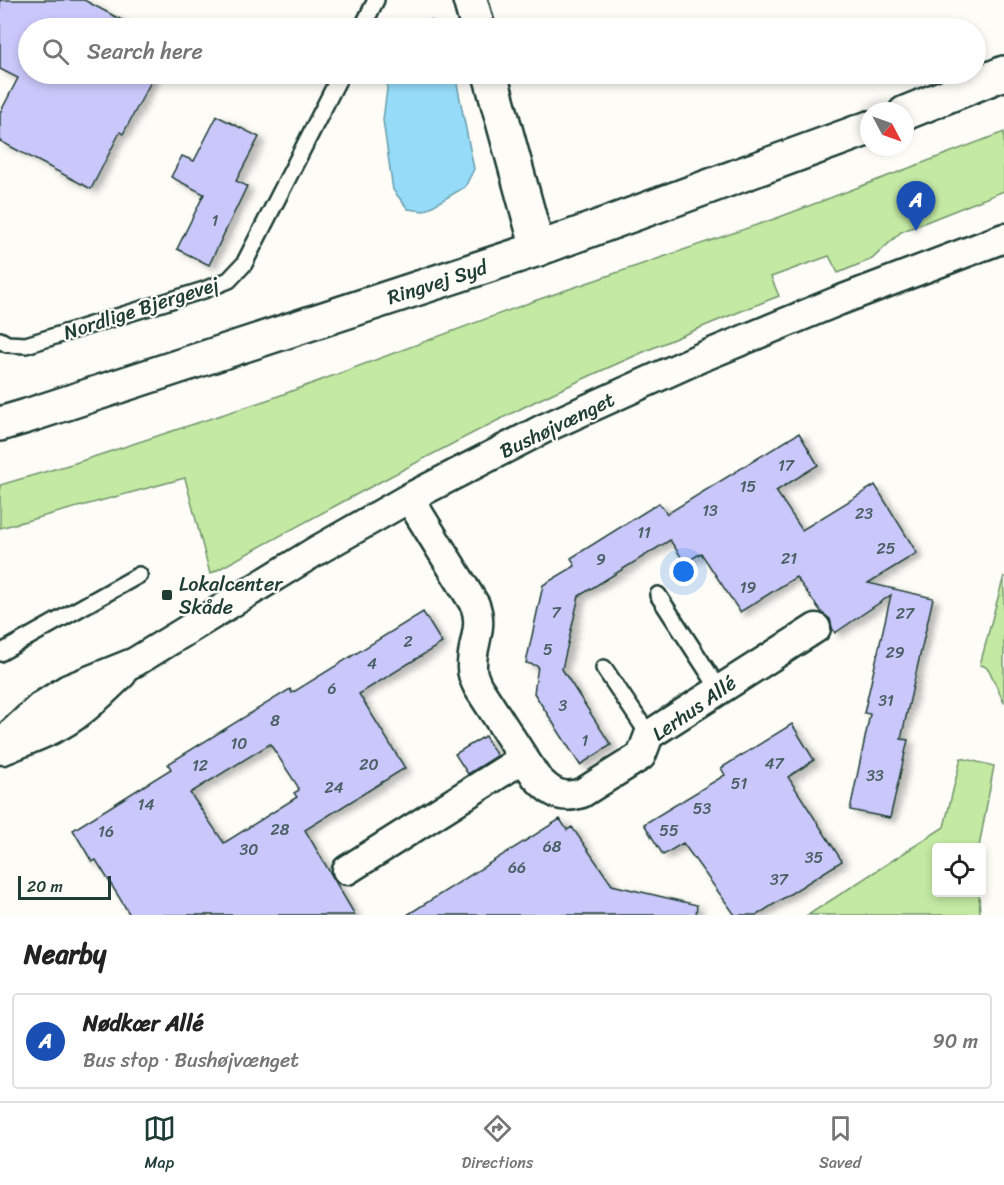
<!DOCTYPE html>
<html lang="en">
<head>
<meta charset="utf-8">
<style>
	body { margin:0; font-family:Sriracha,sans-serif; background:#f6f6f6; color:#222 }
	.controls { position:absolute; right:18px; bottom:18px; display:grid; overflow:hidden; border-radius:6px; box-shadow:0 3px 9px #0003 }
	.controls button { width:54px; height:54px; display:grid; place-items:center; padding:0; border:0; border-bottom:2px solid #e0e0e0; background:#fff; color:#222; font:30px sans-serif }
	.compass { position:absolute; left:860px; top:102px; width:54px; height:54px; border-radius:50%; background:#fff; box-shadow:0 3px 9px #0003; rotate:131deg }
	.scale { position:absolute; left:18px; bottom:15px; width:93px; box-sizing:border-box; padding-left:6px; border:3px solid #1f3d34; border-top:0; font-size:16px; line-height:21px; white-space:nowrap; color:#1f3d34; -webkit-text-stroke:4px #fdfcf7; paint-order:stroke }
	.you { position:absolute; left:684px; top:572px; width:21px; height:21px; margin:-15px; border:4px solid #fff; border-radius:50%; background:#1a73e8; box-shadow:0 0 0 9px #1a73e833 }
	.badge { display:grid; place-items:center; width:39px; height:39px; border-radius:50%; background:#1f3d34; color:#fff; font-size:20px; font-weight:700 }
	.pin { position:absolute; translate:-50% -50px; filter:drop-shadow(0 2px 3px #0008) }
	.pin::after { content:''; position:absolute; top:32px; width:21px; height:18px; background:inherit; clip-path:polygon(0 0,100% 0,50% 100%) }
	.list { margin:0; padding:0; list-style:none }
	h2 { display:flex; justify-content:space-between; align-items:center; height:78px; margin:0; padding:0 24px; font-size:26px }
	h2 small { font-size:20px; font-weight:400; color:#767676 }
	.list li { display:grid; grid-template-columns:39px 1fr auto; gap:18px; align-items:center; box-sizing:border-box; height:96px; margin:0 12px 12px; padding:0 12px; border:2px solid #e0e0e0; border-radius:6px }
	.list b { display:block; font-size:22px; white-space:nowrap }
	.list p { margin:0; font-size:20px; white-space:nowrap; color:#767676 }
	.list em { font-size:20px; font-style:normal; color:#767676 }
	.icon { flex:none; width:33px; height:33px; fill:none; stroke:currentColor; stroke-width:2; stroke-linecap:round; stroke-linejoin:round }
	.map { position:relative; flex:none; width:1004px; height:915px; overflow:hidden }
	.search { position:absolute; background:#fff; box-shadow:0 3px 9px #0003; left:18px; right:18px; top:18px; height:66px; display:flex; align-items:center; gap:15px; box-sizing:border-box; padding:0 21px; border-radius:33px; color:#767676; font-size:22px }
	.sheet { height:186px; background:#fff }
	nav { display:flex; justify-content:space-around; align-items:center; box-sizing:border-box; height:84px; border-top:2px solid #e0e0e0; background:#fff; font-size:16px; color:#767676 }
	nav a { display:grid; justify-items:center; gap:3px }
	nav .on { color:#1f3d34 }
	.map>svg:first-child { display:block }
</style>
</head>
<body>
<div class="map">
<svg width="1004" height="915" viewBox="0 0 1004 915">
	<defs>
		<filter id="shadow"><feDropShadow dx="6" dy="4" stdDeviation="3" flood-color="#0004"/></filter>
	</defs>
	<rect width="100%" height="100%" fill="#fdfcf7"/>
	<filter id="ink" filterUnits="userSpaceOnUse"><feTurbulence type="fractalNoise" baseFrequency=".0167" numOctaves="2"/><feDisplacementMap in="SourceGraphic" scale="12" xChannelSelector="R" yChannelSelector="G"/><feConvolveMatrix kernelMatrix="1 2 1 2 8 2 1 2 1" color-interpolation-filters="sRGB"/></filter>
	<g filter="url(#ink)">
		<path fill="#c3e9a3" stroke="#71936c" stroke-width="1.5" d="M1004,132V191L901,232L872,259L838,273L829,256L771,277L779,296C697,328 616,363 536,401C426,456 318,515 210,574L185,478L0,528V485L75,463L273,398L534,301L777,218Z
			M1004,576V703L989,670L984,666L980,665L994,612Z
			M961,758L994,766L979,847L936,848V892L979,893L980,915H808L944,827Z"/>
		<path fill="#96dcf8" stroke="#669caa" stroke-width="1.5" d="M431,20L440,28H409L412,24Z
			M389,74H455L474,169L465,187L424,211L408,209L393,190L383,120Z"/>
		<path fill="#cac8fa" stroke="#1f3d34" stroke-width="1.5" fill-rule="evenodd" filter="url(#shadow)" d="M0,0H84L137,28H28V74H155L123,134L120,132L91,189L0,141V113L18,78L0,69Z
			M217,116L259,137L236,181L247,186L209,265L177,249L204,194L171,177L182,156L194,161Z
			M799,433L818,465L776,491L802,530L875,485L917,553L868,583L933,598L901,739L908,740L890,818L850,810L870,714L864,713L891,595L835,633L832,628L830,619L822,613L796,577L740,612L701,553L685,563L670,540L579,596L562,669L611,745L580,765L534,693L538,666L526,663L543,585L575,566L571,558L659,503L667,514Z
			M423,612L442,643L359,694L405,768L305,830L355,915H130L96,860L92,862L73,830L171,769L168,764L290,689L292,693ZM270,744L297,785L299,790L294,793L297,797L224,843L190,793Z
			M792,724L814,760L788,777L842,861L757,915H735L683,843L663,855L644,824L725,775L721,768Z
			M485,736L497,756L468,774L455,754Z
			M560,819L567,830L572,827L612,885L697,905L696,915H407Z"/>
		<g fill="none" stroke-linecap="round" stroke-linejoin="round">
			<defs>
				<path id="service" d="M362,28L376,0
					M0,340L7,344L26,345L204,290L229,280L244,264L341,74
					M658,595L719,689
					M0,653L139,575
					M604,668L649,735"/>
				<path id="minor" d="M409,498L475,605C484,628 471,645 472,668C472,675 475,681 478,687L536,777C550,792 561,800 582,793L641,756L649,735L816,628
					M0,744L40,707L68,689L135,662L316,551L409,498L545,428L702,357L838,301L1004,238
					M3,750C29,739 58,730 80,712C95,701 108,687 122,674
					M347,870L524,758"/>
				<path id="tertiary" d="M470,0L478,28
					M490,74L538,249"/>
				<path id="secondary" d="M905,113L1004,73
					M0,424L27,416L538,249L869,128"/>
			</defs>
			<use href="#service" stroke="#1f3d34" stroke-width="20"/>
			<use href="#minor" stroke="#1f3d34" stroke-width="33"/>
			<use href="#tertiary" stroke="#1f3d34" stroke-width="38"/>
			<use href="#secondary" stroke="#1f3d34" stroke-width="38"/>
			<use href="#service" stroke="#fdfcf7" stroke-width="15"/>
			<use href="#minor" stroke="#fdfcf7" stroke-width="28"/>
			<use href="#tertiary" stroke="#fdfcf7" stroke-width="33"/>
			<use href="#secondary" stroke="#fdfcf7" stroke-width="33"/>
		</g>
	</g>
	<rect fill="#1f3d34" stroke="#fdfcf7" stroke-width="2" x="161" y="589" width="12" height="12" rx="3"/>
	<g text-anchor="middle" stroke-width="4.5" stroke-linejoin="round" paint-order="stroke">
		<g font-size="16" fill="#4a6066">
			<text x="215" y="226">1</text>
			<text x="786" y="471">17</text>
			<text x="748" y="492">15</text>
			<text x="710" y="516">13</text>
			<text x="864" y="519">23</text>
			<text x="644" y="538">11</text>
			<text x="886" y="554">25</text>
			<text x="789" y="564">21</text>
			<text x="601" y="565">9</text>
			<text x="748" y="593">19</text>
			<text x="556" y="618">7</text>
			<text x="905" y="619">27</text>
			<text x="408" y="647">2</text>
			<text x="548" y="655">5</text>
			<text x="895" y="658">29</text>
			<text x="372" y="669">4</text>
			<text x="332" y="694">6</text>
			<text x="886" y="706">31</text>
			<text x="563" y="711">3</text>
			<text x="275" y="726">8</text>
			<text x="585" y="746">1</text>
			<text x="239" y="749">10</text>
			<text x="774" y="769">47</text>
			<text x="369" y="770">20</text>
			<text x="200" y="771">12</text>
			<text x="875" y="781">33</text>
			<text x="739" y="789">51</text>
			<text x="334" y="793">24</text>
			<text x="146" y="810">14</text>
			<text x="702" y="814">53</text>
			<text x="280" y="835">28</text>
			<text x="669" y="836">55</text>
			<text x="106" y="837">16</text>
			<text x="552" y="852">68</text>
			<text x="249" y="855">30</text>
			<text x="814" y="863">35</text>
			<text x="517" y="873">66</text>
			<text x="779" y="885">37</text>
		</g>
		<g font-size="20" fill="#1f3d34" stroke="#fdfcf7">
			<text transform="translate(437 282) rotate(-18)" y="7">Ringvej Syd</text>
			<text transform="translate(141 308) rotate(-18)" y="7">Nordlige Bjergevej</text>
			<text transform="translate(557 425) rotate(-26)" y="7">Bushøjvænget</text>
			<text transform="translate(694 708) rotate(-35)" y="7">Lerhus Allé</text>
		</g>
		<g font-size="20" fill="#1f3d34" stroke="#fdfcf7" text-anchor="start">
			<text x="179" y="591">Lokalcenter<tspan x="179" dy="23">Skåde</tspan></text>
		</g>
	</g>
</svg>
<div class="controls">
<button><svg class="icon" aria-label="locate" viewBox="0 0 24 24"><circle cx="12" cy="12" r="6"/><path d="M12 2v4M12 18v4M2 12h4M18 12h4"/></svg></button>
</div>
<svg class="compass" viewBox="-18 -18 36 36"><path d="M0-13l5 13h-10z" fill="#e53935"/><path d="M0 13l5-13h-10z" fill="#767676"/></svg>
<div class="scale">20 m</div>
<div class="you"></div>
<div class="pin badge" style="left:916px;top:231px;background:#1a4fb4">A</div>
<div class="search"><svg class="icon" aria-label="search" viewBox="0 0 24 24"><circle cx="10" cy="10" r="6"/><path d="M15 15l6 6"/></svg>Search here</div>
</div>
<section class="sheet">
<h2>Nearby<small></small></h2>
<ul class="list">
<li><span class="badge" style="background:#1a4fb4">A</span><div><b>Nødkær Allé</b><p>Bus stop · Bushøjvænget</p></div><em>90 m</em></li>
</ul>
</section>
<nav>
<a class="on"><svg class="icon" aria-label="map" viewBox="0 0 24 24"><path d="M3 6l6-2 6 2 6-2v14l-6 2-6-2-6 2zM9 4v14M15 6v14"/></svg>Map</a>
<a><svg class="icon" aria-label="directions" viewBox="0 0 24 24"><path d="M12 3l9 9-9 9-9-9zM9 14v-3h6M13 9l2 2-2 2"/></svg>Directions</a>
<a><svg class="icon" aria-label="saved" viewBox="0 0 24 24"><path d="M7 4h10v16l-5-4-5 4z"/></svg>Saved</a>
</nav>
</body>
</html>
